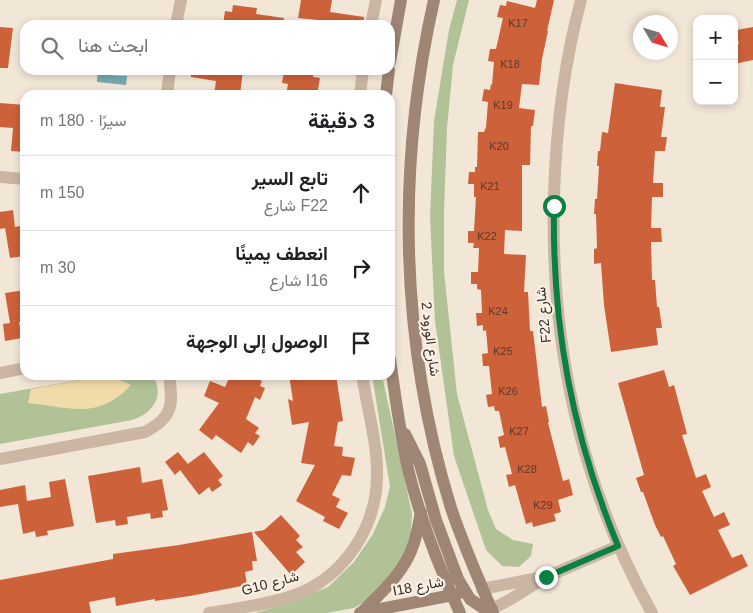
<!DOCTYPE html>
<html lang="ar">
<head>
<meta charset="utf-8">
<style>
	body { margin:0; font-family:Helvetica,Vazirmatn,sans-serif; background:#f6f6f6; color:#202124; direction:rtl }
	.controls { position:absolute; right:15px; top:15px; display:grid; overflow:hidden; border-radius:10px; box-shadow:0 2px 8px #0003 }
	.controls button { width:45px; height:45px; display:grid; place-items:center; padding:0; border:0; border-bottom:1px solid #e0e0e0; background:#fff; color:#202124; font:25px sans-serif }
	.compass { position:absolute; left:633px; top:15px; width:45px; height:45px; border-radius:50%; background:#fff; box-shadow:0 2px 8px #0003; rotate:128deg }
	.stop { position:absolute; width:15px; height:15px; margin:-11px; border:4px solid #0b8043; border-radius:50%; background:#fff }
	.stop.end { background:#0b8043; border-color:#fff; box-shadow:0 1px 5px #0008 }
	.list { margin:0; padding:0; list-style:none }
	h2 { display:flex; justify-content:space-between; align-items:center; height:65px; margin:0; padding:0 20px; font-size:21px }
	h2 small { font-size:16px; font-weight:400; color:#757577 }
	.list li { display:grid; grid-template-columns:32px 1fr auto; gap:15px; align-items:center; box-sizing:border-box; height:75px; padding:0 20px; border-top:1px solid #e0e0e0 }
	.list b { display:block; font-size:19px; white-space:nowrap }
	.list p { margin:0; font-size:16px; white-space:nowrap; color:#757577 }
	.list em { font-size:16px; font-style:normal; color:#757577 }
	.icon { flex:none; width:28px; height:28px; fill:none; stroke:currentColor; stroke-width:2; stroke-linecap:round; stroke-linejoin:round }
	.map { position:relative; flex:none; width:753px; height:613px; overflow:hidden; direction:ltr }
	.search { position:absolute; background:#fff; box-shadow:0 2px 8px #0003; left:20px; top:20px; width:375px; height:55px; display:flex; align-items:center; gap:12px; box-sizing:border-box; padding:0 18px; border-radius:15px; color:#757577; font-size:19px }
	.panel { position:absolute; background:#fff; box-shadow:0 2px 8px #0003; left:20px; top:90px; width:375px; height:290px; border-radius:15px; direction:rtl }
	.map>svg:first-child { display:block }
</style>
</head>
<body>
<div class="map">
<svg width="753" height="613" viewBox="0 0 753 613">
	<rect width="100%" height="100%" fill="#f2e6d7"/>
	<path fill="#b2c297" d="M457,0H469L453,65L447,128L444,212V272L457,394L488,510L496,529L513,540L533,544L531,556L519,567L502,566L486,550L454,456L435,321L430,217L434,121L449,30Z
		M107,375H152C166,394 153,414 132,420L0,444V394Z
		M372,375H382L412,514L410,544L397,567L368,600L354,608L327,613H255L289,603L328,587L354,562L373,534L385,507L390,487Z"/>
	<path fill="#f1dbab" d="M109,375L131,385C97,421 70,407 28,403L31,389Z"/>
	<path fill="#75adb1" d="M98,70H109L108,75L127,76L126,85L97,82Z"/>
	<path fill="#cd623a" d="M301,0H332L330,12L364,17L363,25H328L329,21L298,18Z
		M537,0H554L547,31H548L542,59L539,85L522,84L519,108L535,110L533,126H531L530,165H522V231L505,230L504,254L526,255L524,292H528L530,331H533L542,407L546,406L549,422L548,423L563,481L569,479L573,495L558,500L561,512L554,514L556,521L533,527L532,522L526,524L515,485L509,487L506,475L512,474L505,447L500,448L498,437L504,435L499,411H495L494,406L488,407L486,395L492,394L489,366H483L482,354L488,353L486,330L483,331V325L477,326L476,313H482L481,290L477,289V284H471V272H478L479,248H473L474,243H468V231H474L476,197H474V184H468L469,172H475V167H477L478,132H484L486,127L488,102L482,101L484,89L490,90L491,84L492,85L494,62L488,61L490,49H496L503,18L497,17L500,5L506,6L507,1L535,8Z
		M233,5L257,8L256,14L284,18L283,25H223L225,11L232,12Z
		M0,27L13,28L8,68H0Z
		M753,27V60L734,64V45L739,44L736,30Z
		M191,70H243L240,95H214L216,81L191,77Z
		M290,70H314L313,77L320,78L317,95H286L288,84L282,83L284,71L290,72Z
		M615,83L662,90L660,107H665L661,137H667L665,151H655L653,183H663V197H652L651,228H661L662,242H651L652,280H655L657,307H659L662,328H656L658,345L611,352L604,305L601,263L594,264V249L597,248L596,214H594L595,199H597L599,166H597L598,151H600L602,132L608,133Z
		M0,103L25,105V152L11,151L13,128L0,127Z
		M13,210L15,227L25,225V256L10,258L5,228L10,227L0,229V212Z
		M25,290V321L19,322L22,338L5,341L3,324L10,323L5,293Z
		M664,370L669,387L674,385L687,434L682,435L696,478L706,474L711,487L702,491L714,517L724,512L730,525L718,530L732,558L742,554L748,566L690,595L673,566L676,564L663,536L661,537L655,525L643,492H641L636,478L644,475L618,383Z
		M238,375H247L262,381L260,386L265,388L260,400L255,397L246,419L259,428L255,433L260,436L253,446L248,442L241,453L216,435L212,440L199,430L219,403L204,396L210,381L225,387L230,376L237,379Z
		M289,375H336L343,421L338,422L334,446L343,447L342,456L355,458L351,476L342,475L332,495L340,499L336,507L348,513L339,529L323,521L325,517L296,501L315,465L301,463L309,422L292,425L288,399L293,401Z
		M178,452L188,464L185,466L204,452L223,476L218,480L222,485L212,492L209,487L199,495L180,470L175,475L165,462Z
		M140,467L142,483L162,479L168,510L162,511L163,517L151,519L150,513L127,517L128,524L116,526L115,520L96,523L88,476Z
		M65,479L74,526L47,531L48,535L36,537L35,531L23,534L18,504L0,507V490L25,485L27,501L51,497L49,482Z
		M281,515L300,536L296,540L303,547L296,552L305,562L291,575L254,532L264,530Z
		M252,532L257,561H252L253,570L245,572L247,585L190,596L155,601V599L116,606L115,597L89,602L91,613H0V580L113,559V554L179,545Z"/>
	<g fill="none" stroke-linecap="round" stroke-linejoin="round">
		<path stroke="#cbb6a3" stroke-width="12" d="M581,0C564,63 556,129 554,195C550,344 579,482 652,613
			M176,25L181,0
			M371,25L376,0
			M167,95L170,70
			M360,95L363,70
			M0,177L25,179
			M0,373L25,368
			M0,459L145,432C174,417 173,404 169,375
			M482,589L538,578
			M492,609L511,599L546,577L618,546
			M209,613C237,608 268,605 295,595C344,577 376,528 377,477C378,446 367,406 362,375"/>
		<path stroke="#9e8574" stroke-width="12" d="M434,0C396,168 400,343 451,508C463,544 478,578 493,613
			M390,62L401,0
			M386,95L389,70
			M390,359C395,396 400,433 408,469C420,519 439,567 460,613
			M405,434L420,464L436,520L458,579L470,599L483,608L492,609
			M360,613L458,594
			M361,613C382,592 405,572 414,543C417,533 419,522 421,512"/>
	</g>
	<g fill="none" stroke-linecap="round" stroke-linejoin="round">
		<path stroke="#0b8043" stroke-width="6" d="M546,577L618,546C572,434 552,327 554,206"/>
	</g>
	<g text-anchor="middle" stroke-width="4.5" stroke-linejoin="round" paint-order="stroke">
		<g font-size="11" fill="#5b392a">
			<text x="518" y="27">K17</text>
			<text x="510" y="68">K18</text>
			<text x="503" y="109">K19</text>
			<text x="499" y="150">K20</text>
			<text x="490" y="190">K21</text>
			<text x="487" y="240">K22</text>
			<text x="498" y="315">K24</text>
			<text x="503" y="355">K25</text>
			<text x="508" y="395">K26</text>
			<text x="519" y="435">K27</text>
			<text x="527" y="473">K28</text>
			<text x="543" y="509">K29</text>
		</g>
		<g font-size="14" fill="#352b25" stroke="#faf0e3">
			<text transform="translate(543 315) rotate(-96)" y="5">F22 شارع</text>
			<text transform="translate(431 339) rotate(83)" y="5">شارع الورود 2</text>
			<text transform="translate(270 583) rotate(-15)" y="5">G10 شارع</text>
			<text transform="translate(418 586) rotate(-11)" y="5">I18 شارع</text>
		</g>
	</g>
</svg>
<div class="controls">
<button>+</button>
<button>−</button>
</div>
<svg class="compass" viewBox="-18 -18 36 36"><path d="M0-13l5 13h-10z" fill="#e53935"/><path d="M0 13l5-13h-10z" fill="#757577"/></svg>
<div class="stop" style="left:554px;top:206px"></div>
<div class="stop end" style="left:546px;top:577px"></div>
<div class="search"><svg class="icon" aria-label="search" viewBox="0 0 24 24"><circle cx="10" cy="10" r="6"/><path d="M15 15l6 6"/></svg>ابحث هنا</div>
<section class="panel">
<h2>3 دقيقة<small>سيرًا · 180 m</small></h2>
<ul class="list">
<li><svg class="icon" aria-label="ahead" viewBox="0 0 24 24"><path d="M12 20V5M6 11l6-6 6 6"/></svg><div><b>تابع السير</b><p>F22 شارع</p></div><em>150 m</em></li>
<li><svg class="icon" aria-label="right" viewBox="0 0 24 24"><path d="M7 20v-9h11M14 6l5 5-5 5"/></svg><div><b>انعطف يمينًا</b><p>I16 شارع</p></div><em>30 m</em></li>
<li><svg class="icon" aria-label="arrive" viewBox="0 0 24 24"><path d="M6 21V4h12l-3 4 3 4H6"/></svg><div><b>الوصول إلى الوجهة</b></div></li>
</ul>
</section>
</div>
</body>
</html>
